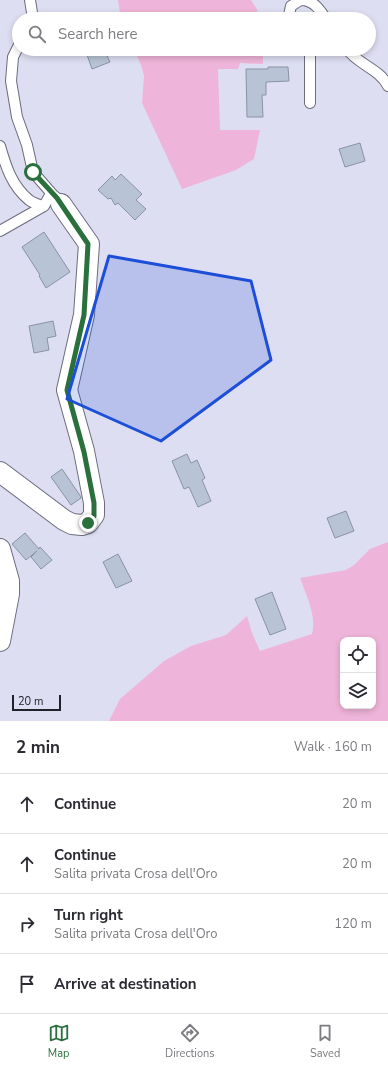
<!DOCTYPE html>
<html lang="en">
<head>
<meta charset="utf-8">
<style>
	body { margin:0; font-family:"Nunito Sans",sans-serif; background:#f7f7f7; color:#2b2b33 }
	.controls { position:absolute; right:12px; bottom:12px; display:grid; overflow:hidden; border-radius:8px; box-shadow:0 2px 6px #0003 }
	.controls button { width:36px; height:36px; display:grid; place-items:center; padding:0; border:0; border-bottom:1px solid #e1e1e2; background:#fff; color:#2b2b33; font:20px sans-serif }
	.scale { position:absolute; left:12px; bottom:10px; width:49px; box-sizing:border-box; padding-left:4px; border:2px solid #212129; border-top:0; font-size:11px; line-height:14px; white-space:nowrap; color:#212129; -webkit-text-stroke:3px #dedef2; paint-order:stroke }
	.stop { position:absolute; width:12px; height:12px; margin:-9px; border:3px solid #2a703c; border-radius:50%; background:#fff }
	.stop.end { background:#2a703c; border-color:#fff; box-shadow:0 1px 4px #0008 }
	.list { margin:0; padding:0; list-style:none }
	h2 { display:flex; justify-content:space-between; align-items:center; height:52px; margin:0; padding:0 16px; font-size:17px }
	h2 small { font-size:13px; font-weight:400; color:#7c7c81 }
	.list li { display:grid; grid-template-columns:26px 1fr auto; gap:12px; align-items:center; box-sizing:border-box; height:60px; padding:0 16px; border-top:1px solid #e1e1e2 }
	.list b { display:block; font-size:15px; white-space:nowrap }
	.list p { margin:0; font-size:13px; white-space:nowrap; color:#7c7c81 }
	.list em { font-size:13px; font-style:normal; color:#7c7c81 }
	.icon { flex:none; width:22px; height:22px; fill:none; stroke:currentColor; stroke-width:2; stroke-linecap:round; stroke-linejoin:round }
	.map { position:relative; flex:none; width:388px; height:721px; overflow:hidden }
	.search { position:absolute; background:#fff; box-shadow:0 2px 6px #0003; left:12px; right:12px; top:12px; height:44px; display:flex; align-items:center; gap:10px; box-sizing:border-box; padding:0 14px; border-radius:22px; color:#7c7c81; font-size:15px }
	.sheet { height:292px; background:#fff }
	nav { display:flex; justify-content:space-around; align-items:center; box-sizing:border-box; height:56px; border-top:1px solid #e1e1e2; background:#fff; font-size:11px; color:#7c7c81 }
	nav a { display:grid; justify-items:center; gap:2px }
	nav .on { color:#2a703c }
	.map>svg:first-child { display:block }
</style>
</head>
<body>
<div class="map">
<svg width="388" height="721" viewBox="0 0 388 721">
	<rect width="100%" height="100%" fill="#dedef2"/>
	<path fill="#efb4d9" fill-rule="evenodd" d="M118,0H251L258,11L240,19H121Z
		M134,49H263V64L240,63L238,69H218L220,130H260L254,159L236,170L182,189L142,103L144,76L141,65Z
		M388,542V721H109L120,699L164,661L191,646L226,635L247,616L252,633L260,651L312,634C317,616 306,595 300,578L346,570L354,565L370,549ZM343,640H373V706H343Z"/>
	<path fill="#b8c4d5" stroke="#8893a3" d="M85,49H104L110,62L92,69Z
		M268,67H288L289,81L266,82V95H262L263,117H247L246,69H268Z
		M360,143L365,161L345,167L339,149Z
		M121,174L142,194L136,200L146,209L135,220L118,203L115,205L111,198L108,199L98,190L112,176L115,180Z
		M44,232L70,272L46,288L39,276L40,275L22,247Z
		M53,321L56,336L47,338L49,350L34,353L29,326Z
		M187,454L191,463L197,460L205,478L202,480L211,501L198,507L189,487L184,489L172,461Z
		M62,469L81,497V498L71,505L51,477Z
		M346,511L354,531L335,538L327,518Z
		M25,533L39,549L40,547L52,560L41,569L31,557L37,551L26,560L12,544Z
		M118,554L132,581L116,588L103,562Z
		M272,592L286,629L270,635L255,599Z"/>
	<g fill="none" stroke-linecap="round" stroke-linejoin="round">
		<defs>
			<path id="service" d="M30,0L33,19
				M304,0C315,2 320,10 326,19
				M291,19L289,15L291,6L299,1L303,0
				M19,45L13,57L11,81L17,117L27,145L33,172L53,195
				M308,49L310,55V103
				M347,49C357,64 380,69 388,86
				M0,146C6,167 12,186 29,200C33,203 39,205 44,206
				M0,231L44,206L49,197L53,195L58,199"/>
			<path id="minor" d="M0,472L64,520L72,524L82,525L88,523L94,515V503L84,451L67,390L84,315L89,244L61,204
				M0,549L9,581V594L0,641"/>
		</defs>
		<use href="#service" stroke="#6c6c7e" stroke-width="12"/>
		<use href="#minor" stroke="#6c6c7e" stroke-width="22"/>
		<use href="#service" stroke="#fff" stroke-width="10"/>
		<use href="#minor" stroke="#fff" stroke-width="20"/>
	</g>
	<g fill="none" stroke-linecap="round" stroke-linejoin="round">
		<path stroke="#2a703c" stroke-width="5" d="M33,172L57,198L88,244L84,315L67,390L84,452L94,503V516L88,523"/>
	</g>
	<path fill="#1d4ed8" fill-opacity="0.2" stroke="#1d4ed8" stroke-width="3" stroke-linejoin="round" d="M109,256L251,281L271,360L161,441L67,399Z"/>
</svg>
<div class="controls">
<button><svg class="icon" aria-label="locate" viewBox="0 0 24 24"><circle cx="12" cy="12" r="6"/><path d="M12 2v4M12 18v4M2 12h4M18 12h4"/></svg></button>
<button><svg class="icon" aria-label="layers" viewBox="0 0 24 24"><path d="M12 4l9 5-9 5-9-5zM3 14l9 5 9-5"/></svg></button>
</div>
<div class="scale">20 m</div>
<div class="stop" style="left:33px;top:172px"></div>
<div class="stop end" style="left:88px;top:523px"></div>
<div class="search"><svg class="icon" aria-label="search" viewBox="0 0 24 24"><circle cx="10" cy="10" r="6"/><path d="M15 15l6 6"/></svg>Search here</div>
</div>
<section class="sheet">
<h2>2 min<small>Walk · 160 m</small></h2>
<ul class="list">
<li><svg class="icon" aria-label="ahead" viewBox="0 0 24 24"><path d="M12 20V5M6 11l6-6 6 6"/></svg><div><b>Continue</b></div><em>20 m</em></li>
<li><svg class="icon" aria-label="ahead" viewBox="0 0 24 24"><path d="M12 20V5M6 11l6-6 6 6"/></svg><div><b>Continue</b><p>Salita privata Crosa dell'Oro</p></div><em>20 m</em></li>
<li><svg class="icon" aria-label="right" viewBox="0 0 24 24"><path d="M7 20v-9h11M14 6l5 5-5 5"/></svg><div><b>Turn right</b><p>Salita privata Crosa dell'Oro</p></div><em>120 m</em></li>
<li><svg class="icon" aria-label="arrive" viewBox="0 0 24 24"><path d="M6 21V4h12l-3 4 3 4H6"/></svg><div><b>Arrive at destination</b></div></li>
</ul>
</section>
<nav>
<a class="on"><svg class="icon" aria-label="map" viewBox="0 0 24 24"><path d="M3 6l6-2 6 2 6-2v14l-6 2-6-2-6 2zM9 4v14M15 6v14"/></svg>Map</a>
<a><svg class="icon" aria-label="directions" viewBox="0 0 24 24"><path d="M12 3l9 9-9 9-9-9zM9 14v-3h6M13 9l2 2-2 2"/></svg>Directions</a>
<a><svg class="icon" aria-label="saved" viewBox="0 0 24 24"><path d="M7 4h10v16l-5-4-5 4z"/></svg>Saved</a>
</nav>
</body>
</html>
